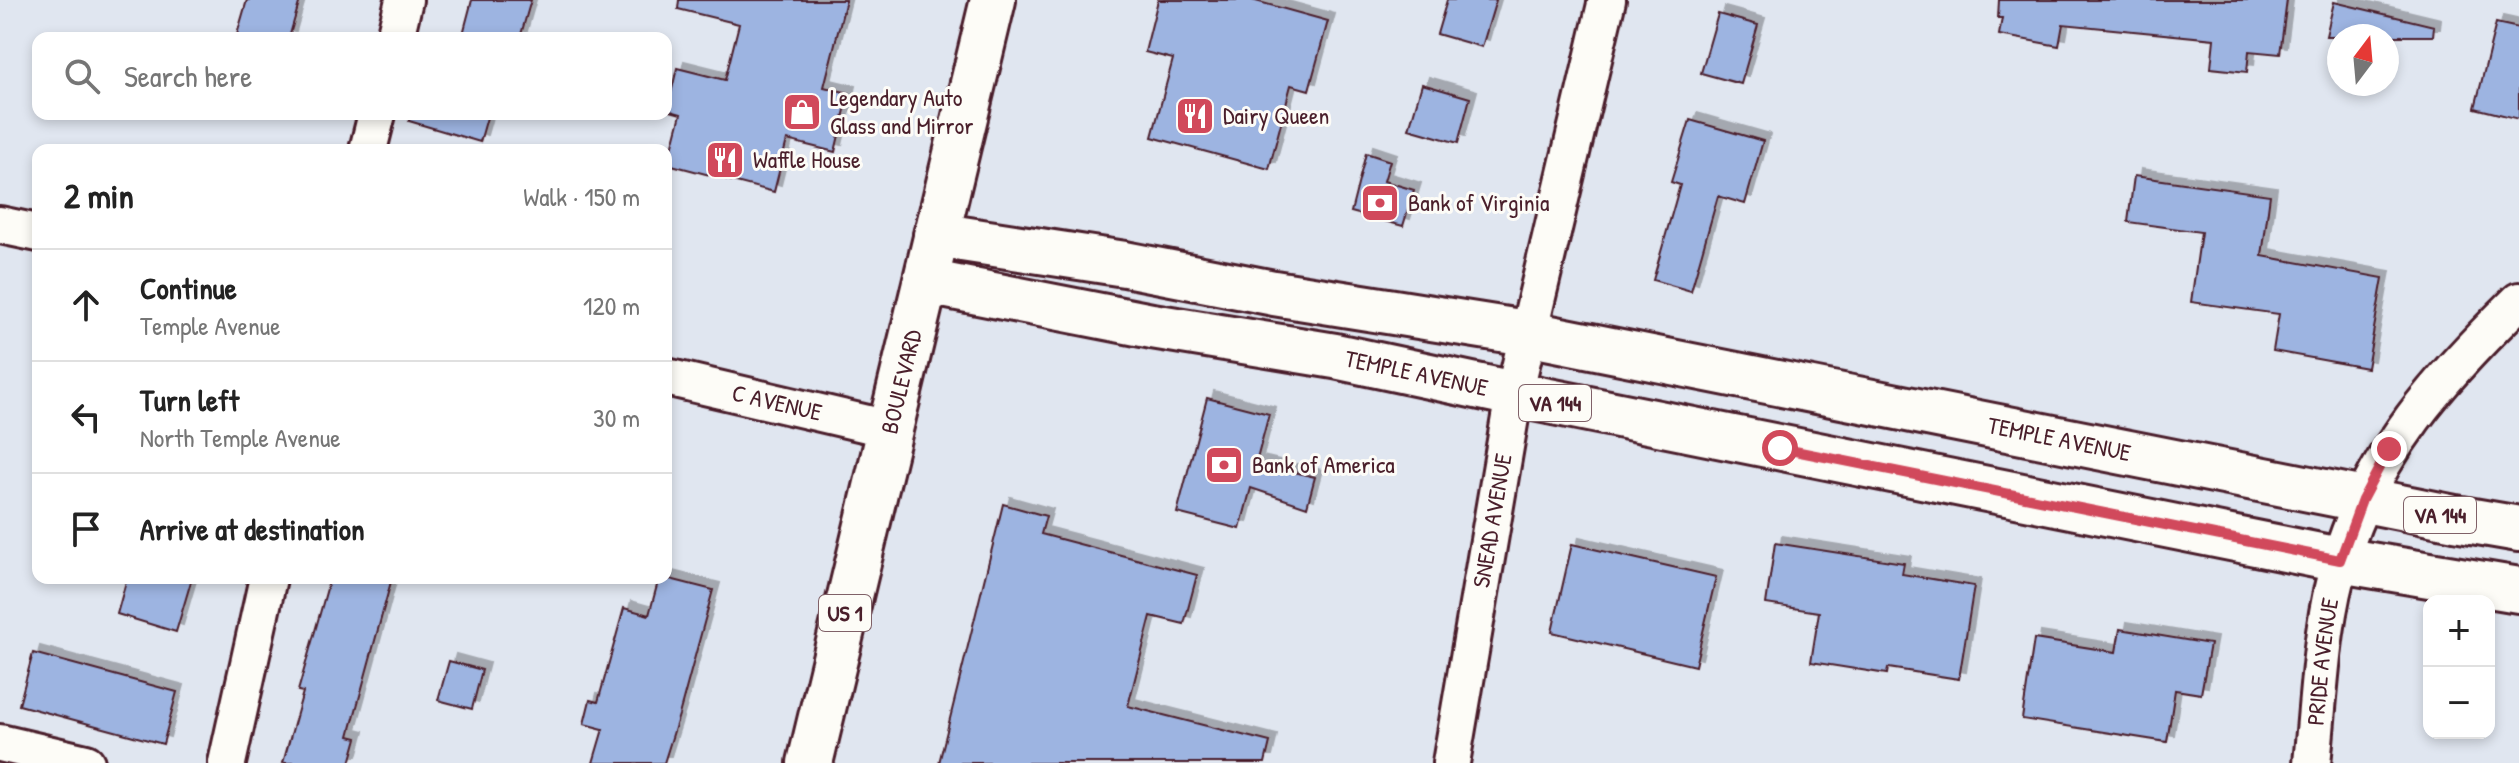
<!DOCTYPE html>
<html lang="en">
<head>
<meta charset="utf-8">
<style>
	body { margin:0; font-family:"Patrick Hand",sans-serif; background:#f6f6f6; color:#222 }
	.controls { position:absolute; right:24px; bottom:24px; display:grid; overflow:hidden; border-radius:16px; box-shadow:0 4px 12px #0003 }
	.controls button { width:72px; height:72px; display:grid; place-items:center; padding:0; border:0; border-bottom:2px solid #e0e0e0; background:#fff; color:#222; font:40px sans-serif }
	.compass { position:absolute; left:2327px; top:24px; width:72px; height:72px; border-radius:50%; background:#fff; box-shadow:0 4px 12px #0003; rotate:16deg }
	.stop { position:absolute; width:24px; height:24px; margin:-18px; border:6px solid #d1495b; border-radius:50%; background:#fff }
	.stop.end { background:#d1495b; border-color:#fff; box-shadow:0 2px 8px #0008 }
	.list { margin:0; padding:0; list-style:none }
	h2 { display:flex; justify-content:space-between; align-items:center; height:104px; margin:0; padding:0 32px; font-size:34px }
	h2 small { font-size:26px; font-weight:400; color:#767676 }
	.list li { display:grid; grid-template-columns:52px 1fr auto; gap:24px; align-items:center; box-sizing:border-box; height:112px; padding:0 32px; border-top:2px solid #e0e0e0 }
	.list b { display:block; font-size:30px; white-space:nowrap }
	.list p { margin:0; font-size:26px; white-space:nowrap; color:#767676 }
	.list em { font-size:26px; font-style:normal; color:#767676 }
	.icon { flex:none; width:44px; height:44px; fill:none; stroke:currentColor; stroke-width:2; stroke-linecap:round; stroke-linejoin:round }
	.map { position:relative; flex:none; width:2519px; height:763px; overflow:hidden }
	.search { position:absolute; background:#fff; box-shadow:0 4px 12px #0003; left:32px; top:32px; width:640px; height:88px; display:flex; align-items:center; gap:20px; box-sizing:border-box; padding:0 28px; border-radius:16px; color:#767676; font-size:30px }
	.panel { position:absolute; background:#fff; box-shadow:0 4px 12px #0003; left:32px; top:144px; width:640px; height:440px; border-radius:16px }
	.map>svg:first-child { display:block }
</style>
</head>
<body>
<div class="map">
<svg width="2519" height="763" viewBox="0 0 2519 763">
	<defs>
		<filter id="shadow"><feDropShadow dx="7" dy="-7" stdDeviation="0" flood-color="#0004"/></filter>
	</defs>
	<rect width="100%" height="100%" fill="#e0e6f0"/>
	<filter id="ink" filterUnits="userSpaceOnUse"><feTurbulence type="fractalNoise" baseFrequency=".0125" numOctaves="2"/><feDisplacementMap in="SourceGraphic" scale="16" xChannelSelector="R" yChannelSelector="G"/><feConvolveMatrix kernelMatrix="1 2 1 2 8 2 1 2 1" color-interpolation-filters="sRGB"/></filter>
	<g filter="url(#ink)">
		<path fill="#9db4e1" stroke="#4a1f2b" stroke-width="2" filter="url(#shadow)" d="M247,0H300L289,38H236Z
			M472,0H531L520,38H462Z
			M679,0H846L824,87L849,93L835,152L787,140L774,192L668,164L681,114L667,110L677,68L725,80L739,24L678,9Z
			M1158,0H1252L1328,21L1309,90L1291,85L1269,169L1152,137L1173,59L1145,52Z
			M1447,0H1496L1482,47L1437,34Z
			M1999,0H2287L2280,54L2249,51L2247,72L2211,68L2214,39L2063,24L2059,46L1999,35L2002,18H1998Z
			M2334,2L2434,26L2433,36H2326Z
			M1718,14L1758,25L1741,84L1701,73Z
			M2496,23L2519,28V119L2475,108Z
			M1422,84L1470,98L1458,143L1409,129Z
			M410,114H488L480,142L409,121Z
			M1690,120L1763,141L1745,204L1718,196L1691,291L1653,280L1680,185L1671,182Z
			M1366,153L1390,161L1384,181L1414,190L1403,226L1351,212Z
			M2134,176L2270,195L2262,256L2383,278L2367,368L2273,351L2279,314L2191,302L2201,232L2128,222Z
			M1207,398L1269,414L1256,463L1315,477L1307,507L1251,488L1240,529L1177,513Z
			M1003,504L1046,516L1041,534L1197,575L1184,624L1151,616L1128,706L1270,742L1265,763H939Z
			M1775,543L1904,563L1902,574L1974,586L1959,679L1888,668L1887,674L1811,662L1819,612L1766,604Z
			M1572,544L1716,577L1695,666L1552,632Z
			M127,578H192L176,632L117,614Z
			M330,578H392L349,736L357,738L350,763H283L303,692L298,691Z
			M659,578H666L713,590L679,715L664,763H593L603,729L584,724L590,700L598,702L624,608L649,615Z
			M2120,629L2210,644L2201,694L2175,690L2167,742L2022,719L2034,639L2116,652Z
			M33,653L177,692L163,744L19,705Z
			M449,661L482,670L472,709L438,700Z"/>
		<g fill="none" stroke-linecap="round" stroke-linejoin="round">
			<defs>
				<g id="street">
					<path d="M395,38L404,0"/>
					<path d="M368,150L377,114"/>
					<path d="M0,225L38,233"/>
					<path id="s1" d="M666,377L889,429"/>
					<path d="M0,743L86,763"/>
					<path d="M227,763L268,578"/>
					<path id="s2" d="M1451,763L1514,394L1607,0"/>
					<path id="s3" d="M2312,763C2319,698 2321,620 2341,558C2374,451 2440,378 2519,301"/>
				</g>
				<g id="primary">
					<path id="s4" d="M936,235L1125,264L1274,293L1526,333L2455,518L2519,529"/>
					<path id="s5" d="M927,282L1152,326L1335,356L1514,394L2340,560L2519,590"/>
					<path id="s6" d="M810,763L993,0"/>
				</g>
			</defs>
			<use href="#street" stroke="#4a1f2b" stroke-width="42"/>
			<use href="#primary" stroke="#4a1f2b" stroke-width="50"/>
			<use href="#street" stroke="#fdfcf7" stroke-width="36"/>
			<use href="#primary" stroke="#fdfcf7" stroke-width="44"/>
		</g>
	</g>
	<g fill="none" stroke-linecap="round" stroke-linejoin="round" filter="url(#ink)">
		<path stroke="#d1495b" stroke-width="10" d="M1780,448L2340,560L2362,500L2389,449"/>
	</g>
	<defs>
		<symbol id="shop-square" viewBox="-11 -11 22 22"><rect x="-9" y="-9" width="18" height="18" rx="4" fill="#d1495b" stroke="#fdfcf7"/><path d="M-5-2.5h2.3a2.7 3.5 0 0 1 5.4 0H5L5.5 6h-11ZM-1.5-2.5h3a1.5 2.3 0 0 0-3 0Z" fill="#fff"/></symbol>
		<symbol id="restaurant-square" viewBox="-11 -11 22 22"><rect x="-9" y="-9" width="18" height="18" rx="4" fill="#d1495b" stroke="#fdfcf7"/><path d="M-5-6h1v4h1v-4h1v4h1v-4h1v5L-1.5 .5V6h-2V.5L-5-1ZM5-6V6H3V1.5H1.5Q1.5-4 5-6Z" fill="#fff"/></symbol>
		<symbol id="bank-square" viewBox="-11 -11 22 22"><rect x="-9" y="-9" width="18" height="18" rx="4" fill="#d1495b" stroke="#fdfcf7"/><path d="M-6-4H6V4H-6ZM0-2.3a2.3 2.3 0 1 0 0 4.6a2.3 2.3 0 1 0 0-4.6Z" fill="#fff"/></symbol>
	</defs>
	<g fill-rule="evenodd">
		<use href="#shop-square" x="780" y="90" width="44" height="44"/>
		<use href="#restaurant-square" x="1173" y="94" width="44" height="44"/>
		<use href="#restaurant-square" x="703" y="138" width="44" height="44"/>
		<use href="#bank-square" x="1358" y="181" width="44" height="44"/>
		<use href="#bank-square" x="1202" y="443" width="44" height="44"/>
	</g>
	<g text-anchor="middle" stroke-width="6" stroke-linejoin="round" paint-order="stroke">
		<g fill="#fdfcf7" stroke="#806168" stroke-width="2">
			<rect x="1519" y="385" width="72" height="36" rx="6"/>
			<rect x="2404" y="497" width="72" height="36" rx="6"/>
			<rect x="819" y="595" width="52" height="36" rx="6"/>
		</g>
		<g font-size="22" font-weight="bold" fill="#4a1f2b">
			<text x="1555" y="411">VA 144</text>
			<text x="2440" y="523">VA 144</text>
			<text x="845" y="621">US 1</text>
		</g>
		<g font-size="24" fill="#4a1f2b" stroke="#fdfcf7" text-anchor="start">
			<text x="830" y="106">Legendary Auto<tspan x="830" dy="28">Glass and Mirror</tspan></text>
			<text x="1223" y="124">Dairy Queen</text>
			<text x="753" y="168">Waffle House</text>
			<text x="1408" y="211">Bank of Virginia</text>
			<text x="1252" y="473">Bank of America</text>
		</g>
		<g font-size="24" fill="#4a1f2b" stroke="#fdfcf7">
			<text dy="8" stroke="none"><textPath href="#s5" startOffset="498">TEMPLE AVENUE</textPath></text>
			<text dy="8" stroke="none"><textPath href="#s6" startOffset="392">BOULEVARD</textPath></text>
			<text dy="8" stroke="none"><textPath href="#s1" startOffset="114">C AVENUE</textPath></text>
			<text dy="8" stroke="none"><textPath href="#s4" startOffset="1142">TEMPLE AVENUE</textPath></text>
			<text dy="8" stroke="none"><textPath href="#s2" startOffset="246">SNEAD AVENUE</textPath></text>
			<text dy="8" stroke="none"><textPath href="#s3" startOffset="102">PRIDE AVENUE</textPath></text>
		</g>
	</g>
</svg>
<div class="controls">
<button>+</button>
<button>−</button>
</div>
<svg class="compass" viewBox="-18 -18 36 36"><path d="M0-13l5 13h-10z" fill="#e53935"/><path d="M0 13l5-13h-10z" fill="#767676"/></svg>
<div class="stop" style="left:1780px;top:448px"></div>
<div class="stop end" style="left:2389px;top:449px"></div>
<div class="search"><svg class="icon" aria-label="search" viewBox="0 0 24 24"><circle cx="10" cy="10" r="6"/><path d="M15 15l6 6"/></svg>Search here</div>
<section class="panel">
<h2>2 min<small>Walk · 150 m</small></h2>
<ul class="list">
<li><svg class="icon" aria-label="ahead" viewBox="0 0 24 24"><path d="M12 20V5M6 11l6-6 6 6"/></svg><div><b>Continue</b><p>Temple Avenue</p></div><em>120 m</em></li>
<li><svg class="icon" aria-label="left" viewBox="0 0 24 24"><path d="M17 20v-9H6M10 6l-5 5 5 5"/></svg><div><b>Turn left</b><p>North Temple Avenue</p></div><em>30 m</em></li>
<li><svg class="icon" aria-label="arrive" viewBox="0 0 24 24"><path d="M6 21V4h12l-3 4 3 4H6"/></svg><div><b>Arrive at destination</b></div></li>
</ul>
</section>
</div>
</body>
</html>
